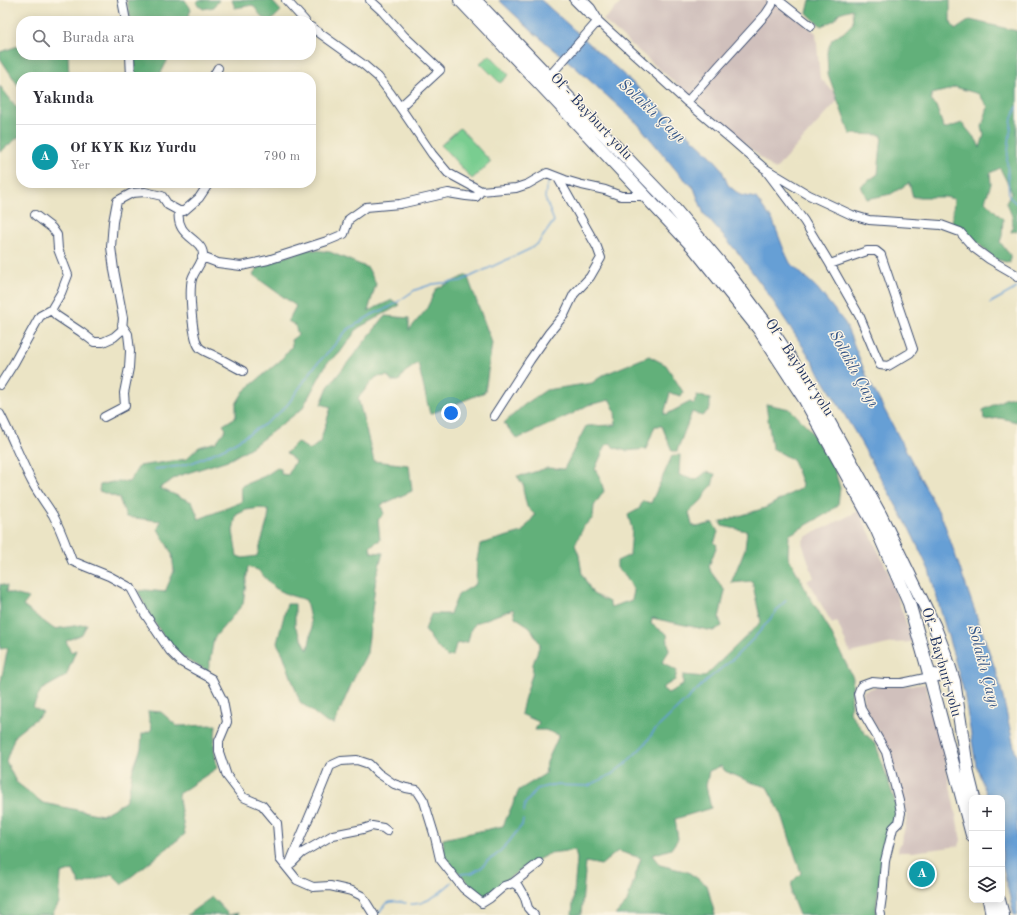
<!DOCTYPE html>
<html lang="tr">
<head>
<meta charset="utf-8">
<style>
	body { margin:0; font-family:"Old Standard TT",serif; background:#f7f7f7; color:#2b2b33 }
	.controls { position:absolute; right:12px; bottom:12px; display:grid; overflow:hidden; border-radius:8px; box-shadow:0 2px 10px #0003 }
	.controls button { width:36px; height:36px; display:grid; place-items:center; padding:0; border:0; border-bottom:1px solid #e1e1e2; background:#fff; color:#2b2b33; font:20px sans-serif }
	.you { position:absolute; left:451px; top:413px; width:14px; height:14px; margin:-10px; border:3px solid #fff; border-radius:50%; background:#1a73e8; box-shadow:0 0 0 6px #1a73e833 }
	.badge { display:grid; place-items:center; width:26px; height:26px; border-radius:50%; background:#1a73e8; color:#fff; font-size:13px; font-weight:700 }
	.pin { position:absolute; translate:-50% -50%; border:2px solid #fff; box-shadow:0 1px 4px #0006 }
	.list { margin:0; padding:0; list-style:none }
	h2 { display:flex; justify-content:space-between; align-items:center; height:52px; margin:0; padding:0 16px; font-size:17px }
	h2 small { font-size:13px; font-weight:400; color:#7c7c81 }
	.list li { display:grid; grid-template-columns:26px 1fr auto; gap:12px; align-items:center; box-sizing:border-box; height:64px; padding:0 16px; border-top:1px solid #e1e1e2 }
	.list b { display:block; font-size:15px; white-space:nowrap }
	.list p { margin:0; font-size:13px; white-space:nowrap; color:#7c7c81 }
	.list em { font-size:13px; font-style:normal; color:#7c7c81 }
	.icon { flex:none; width:22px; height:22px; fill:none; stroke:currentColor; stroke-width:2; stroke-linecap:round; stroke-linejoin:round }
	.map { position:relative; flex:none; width:1017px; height:915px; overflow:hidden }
	.search { position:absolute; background:#fff; box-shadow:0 2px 10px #0003; left:16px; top:16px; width:300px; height:44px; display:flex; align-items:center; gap:10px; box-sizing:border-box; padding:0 14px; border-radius:16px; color:#7c7c81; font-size:15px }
	.panel { position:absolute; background:#fff; box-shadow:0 2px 10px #0003; left:16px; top:72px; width:300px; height:116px; border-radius:16px }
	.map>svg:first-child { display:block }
</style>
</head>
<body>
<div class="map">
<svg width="1017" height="915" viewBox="0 0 1017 915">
	<rect width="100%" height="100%" fill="#fcf5e5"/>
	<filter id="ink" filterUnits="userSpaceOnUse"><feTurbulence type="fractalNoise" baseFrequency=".025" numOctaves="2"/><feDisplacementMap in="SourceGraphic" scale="8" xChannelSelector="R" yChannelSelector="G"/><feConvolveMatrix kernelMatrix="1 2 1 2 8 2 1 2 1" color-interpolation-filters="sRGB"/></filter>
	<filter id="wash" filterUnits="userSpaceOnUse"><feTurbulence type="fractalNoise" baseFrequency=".012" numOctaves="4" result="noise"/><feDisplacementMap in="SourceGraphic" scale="16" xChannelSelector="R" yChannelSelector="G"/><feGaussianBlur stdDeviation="0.9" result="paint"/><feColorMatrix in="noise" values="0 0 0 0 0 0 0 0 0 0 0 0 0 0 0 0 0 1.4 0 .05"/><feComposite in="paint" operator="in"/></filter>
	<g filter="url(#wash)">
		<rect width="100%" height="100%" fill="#ebe4c5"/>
		<path fill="#d0c0bc" d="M624,0H766L778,3L816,33L820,78L840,98L775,170L603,20Z
			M859,511L888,571L913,642L892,643L850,653L837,621L832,623L807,580L814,578L802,543L805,537Z
			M925,684L939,732L961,840L959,846L913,852H898L899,844H901L907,818L889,751L865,707L863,691L875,687L903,686Z"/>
		<path fill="#79cd90" stroke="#4a7e77" d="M490,55L509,75L500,83L480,63Z
			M460,128L491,162L472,179L441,145Z"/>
		<path fill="#62b07a" stroke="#3e706c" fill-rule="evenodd" d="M127,0H185L191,9L187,21H131Z
			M199,0H219L214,7L203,9L196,3Z
			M232,0H271L281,11L271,21C262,21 258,11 253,5L235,8Z
			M810,0H950V21L955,30L970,20L1017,31V231L1011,232C1015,219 1012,215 1006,203L1012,192L1000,168L990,173L991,184L985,201L1003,219L1002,236L1000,242L1010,255V263L995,259L965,231L952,225L954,199L945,197H913L909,183L891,194L867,199L861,186L878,174L882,135L850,134L828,74L827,52L832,39L843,33L853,23L852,9L839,13L835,20L821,26L807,13ZM955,87L979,94L988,107L982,127L984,135L980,148L977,141L962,123L944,129L936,106L931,101L932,94L948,90Z
			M21,45V55H68L69,77H21V90L0,58V52Z
			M133,55H170L159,77H135Z
			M0,86L21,113V135L0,152Z
			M308,249L330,252L368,268L376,284L368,311L392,300L400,305L358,328L339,354L327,363L302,409L253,446L231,459L178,476L159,488L192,502L199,519L242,502L241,486L265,476L277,468L281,469V474L288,475L295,461L286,453L297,442L310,450L320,442L331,407L321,404L328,387L385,316L409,318V330L426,310L436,289L467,275L492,343L485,392L430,414L418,363L404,373L399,381H391L388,376L376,377L358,398L374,461L409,465L412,491L381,505L384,514L378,520L380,540L370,546L371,552L383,553L376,577L367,653L355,676L334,724L327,723L300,702L283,654L277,643L287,604H295V626L308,650L312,629L306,600L289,595L275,588L258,570L248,567L243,604L214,638L208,671L189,661L170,647L150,615L138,591L146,590L165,592L174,571L172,554L158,529L161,521L126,517L119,498L99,491L100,485L112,482H129L139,466L186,459L199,447L216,442L226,429L223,425L236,417V404L244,391L280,361L292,346L291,340L298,335L295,325L288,321L296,306L253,275L259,266ZM261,508L269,511L268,519L257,556L243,558L237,556L233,531L236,515L246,510Z
			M649,356L666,365L683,392L681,396L670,393L664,414H667L690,402L694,404L697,395L710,399V409L702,416L692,412L677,451H672L662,426H655L646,449L626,451L613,447L611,443L606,445L595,469L600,478L604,491L594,506L593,518L584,526L575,545L579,555L582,574L593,594L609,602L611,607L632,600L634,591L626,576L617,568V561L630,555L632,529L628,515L639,509L643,501L651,503L672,456L680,455L679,475L696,480L706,472L715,474L712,486L707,491L702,500L689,512L692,525L697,527L713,523L718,532L714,543L717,545L709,566L711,572L725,591L719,618L722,626L713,631L652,618L651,624L667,634L669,651L662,662L677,671L675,680L662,688L668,693L683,685V675L704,677L761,622L752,581L731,583L745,549L747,531L722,526L720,522L765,508L801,488L802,484L793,460L772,448L766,404L790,409L808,427L834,468L840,488L838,505L828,513L789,535L788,556L809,596L827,625L853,678L850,713L864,732L876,745L896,804V818L888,829L881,865L876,909L877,915H799L791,895L792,882L801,873L782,815L767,787L750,782L725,771L721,766L709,771L706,786L711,808L675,819L678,839L671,849L652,855L660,865L688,872L707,885L715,915H615L627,902L641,858L618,851L601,865L586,862L581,915H572L577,859L575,850L550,853L521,869L484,897L472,892L467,881L455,869L444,856L443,839L503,826L519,790L545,774L547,762L559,735L545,730H535L539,722L521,714L524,700L532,675L533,664L540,644L530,627L515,617L513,609L476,623L471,629L468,642L456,644L453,656L447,657L436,646L425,630L431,614H450L458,595L476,584L477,560L480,544L522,532L535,515L527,507L523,490L524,486L517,476L525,475L547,468L564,469L586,426L616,425L615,411L610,400L588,405L572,414L517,439L504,423L524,405L546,390L592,383L603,375Z
			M1017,396V422L1000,418L984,420L983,410L1005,399Z
			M0,584L7,586L6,592L29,598L23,606L54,629L87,624L82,634L66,641L71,652L76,650L66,676L41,690L33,707L43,713L15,735L6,761L16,782L43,803L102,815L125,802L129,791L133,769L141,748L142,734L150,731L152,728L149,719L148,711L161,712L177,726L216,725L214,748L217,768L178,794L185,834L122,884L112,874L80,885L73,870L61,874L59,903L52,915H0V685L8,648L0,649Z
			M212,897L229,915L238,913V915H187Z"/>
		<path fill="#669fd5" stroke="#40679a" d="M499,0H541L634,84L709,154L720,166L728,185L740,195L756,198L773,221L784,250L790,263L817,288L845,323L867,377L943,520L999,680L1017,760V915H1014L1002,864V798H988L976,765L964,692L929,570L910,530L856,434L811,359L767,292L739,254L704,214L694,188L680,175L638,124L575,67L533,32Z"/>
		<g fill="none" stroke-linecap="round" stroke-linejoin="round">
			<path stroke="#669fd5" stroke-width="1.5" d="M1017,107L1012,118L1007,160L1009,197L1017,204
				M990,303L1017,288
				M155,469L180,466L194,462L227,447L265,424L279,413L288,404L315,366L330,350L347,330L373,314L390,307L415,290L433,284L461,281L530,249L539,242L554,221L545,198L546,188L549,182
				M524,812L525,804L537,789L551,785L588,786L612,774L625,764L645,744L654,731L707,680L734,658L755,637L786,600
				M459,876L461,874L472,873L482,867L487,861L495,856L508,843L522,825L523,820
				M411,904C427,905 442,891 452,882
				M379,913C386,900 393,900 406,903"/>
		</g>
	</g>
	<g filter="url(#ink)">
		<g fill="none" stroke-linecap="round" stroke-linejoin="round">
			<defs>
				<path id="minor" d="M122,0L126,21
					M286,0L305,21
					M370,0L382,11L404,36L440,70L400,107
					M574,0L587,13L598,21L687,102L732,140L764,168L809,195L852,215L869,220L941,225L960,232L974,248L989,259L1015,274L1017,277
					M583,0L591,8L597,18
					M778,0L811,26
					M311,27L364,65L378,77L391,94L432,154L448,173L481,191
					M130,55L131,77
					M213,77L218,68
					M546,80L598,21
					M687,102L717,68L766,14L772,5L773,0
					M767,172L804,221L830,264L860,317L880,365L888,366L910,353L913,349L881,255L876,251H867L830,264
					M179,211C175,237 202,238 203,254C203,263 194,271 192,279C189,290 192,341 200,348C203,351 209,353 213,355C223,360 233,366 243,371
					M35,215L52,228L57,235L58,249L68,275L61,293L51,310
					M202,257L218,263L241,266L268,260L327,241L344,234L349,219L366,207L400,204L448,193L466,196L476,197L481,191L516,188L528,184L547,173L565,180L582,185L605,190L621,196H645
					M0,385L14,363L40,316L51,310L57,316L81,332L94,342H103L114,337L122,330L123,318L114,270L111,247L113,222L117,201L132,193L145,192L162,196L168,205L179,211H184L199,198L209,183
					M0,414C12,437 21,461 33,484C39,495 47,505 53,515C61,530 66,545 72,561L109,576L131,588L145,614L170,651L181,662L212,679L223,701L227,722L219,741V752L227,776L243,797L262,805L277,823L280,859L297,880L313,887L330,886L352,891L362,896L374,915
					M494,416L530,360L549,333L564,315L574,294L590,277L601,258L597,247L558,178
					M104,417L125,406L124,393L129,368L130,351L128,334L122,325
					M292,863L302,853L333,835L363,829L372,826L383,828L387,831
					M288,868C301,834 317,801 330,766L341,761L357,760L369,764L378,773L394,784L406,788L417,790L424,801L435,837L440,859L463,888L482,903L490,898L504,886L513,883L518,886L525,898L528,908L534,915
					M513,883L539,863
					M881,915L880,911L882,897L885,861L893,828L899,822L901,813L899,801L886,752L861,709L858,694L861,686L872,682L884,683H902L930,677"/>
				<path id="highway" d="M460,0L541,85L693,247L758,328L805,400L876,528L909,603L927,666L972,835
					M475,0L667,200L722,265L777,338L812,391L881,516L934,625L947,659L954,681L968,774L974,798
					M929,674C941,677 943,675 949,665
					M989,900L992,915
					M999,900L1003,915"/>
			</defs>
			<use href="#minor" stroke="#3a4a6d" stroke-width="10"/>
			<use href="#highway" stroke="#3a4a6d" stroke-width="14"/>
			<use href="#minor" stroke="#fff" stroke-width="8"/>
			<use href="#highway" stroke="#fff" stroke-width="12"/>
		</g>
	</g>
	<g text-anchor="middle" stroke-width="3" stroke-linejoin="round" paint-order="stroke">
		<g font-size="15" fill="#1b2f5e" stroke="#fcf5e5">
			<text transform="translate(592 116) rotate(47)" y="5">Of - Bayburt yolu</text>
			<text transform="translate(800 367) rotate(57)" y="5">Of - Bayburt yolu</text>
			<text transform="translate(942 662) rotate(74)" y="5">Of - Bayburt yolu</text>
		</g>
		<g font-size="16" font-style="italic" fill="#355688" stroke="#fcf5e5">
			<text transform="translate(653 110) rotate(43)" y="6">Solaklı Çayı</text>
			<text transform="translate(855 368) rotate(61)" y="6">Solaklı Çayı</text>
			<text transform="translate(985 666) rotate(75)" y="6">Solaklı Çayı</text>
		</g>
	</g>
</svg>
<div class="controls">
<button>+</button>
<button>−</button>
<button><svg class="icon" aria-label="layers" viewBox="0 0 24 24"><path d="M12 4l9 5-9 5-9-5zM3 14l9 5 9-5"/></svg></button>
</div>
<div class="you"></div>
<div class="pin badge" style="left:922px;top:874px;background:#0f9aa8">A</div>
<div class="search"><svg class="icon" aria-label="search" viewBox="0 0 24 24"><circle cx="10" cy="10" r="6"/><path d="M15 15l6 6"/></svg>Burada ara</div>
<section class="panel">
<h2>Yakında<small></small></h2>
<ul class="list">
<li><span class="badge" style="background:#0f9aa8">A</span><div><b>Of KYK Kız Yurdu</b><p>Yer</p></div><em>790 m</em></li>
</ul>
</section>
</div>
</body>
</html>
